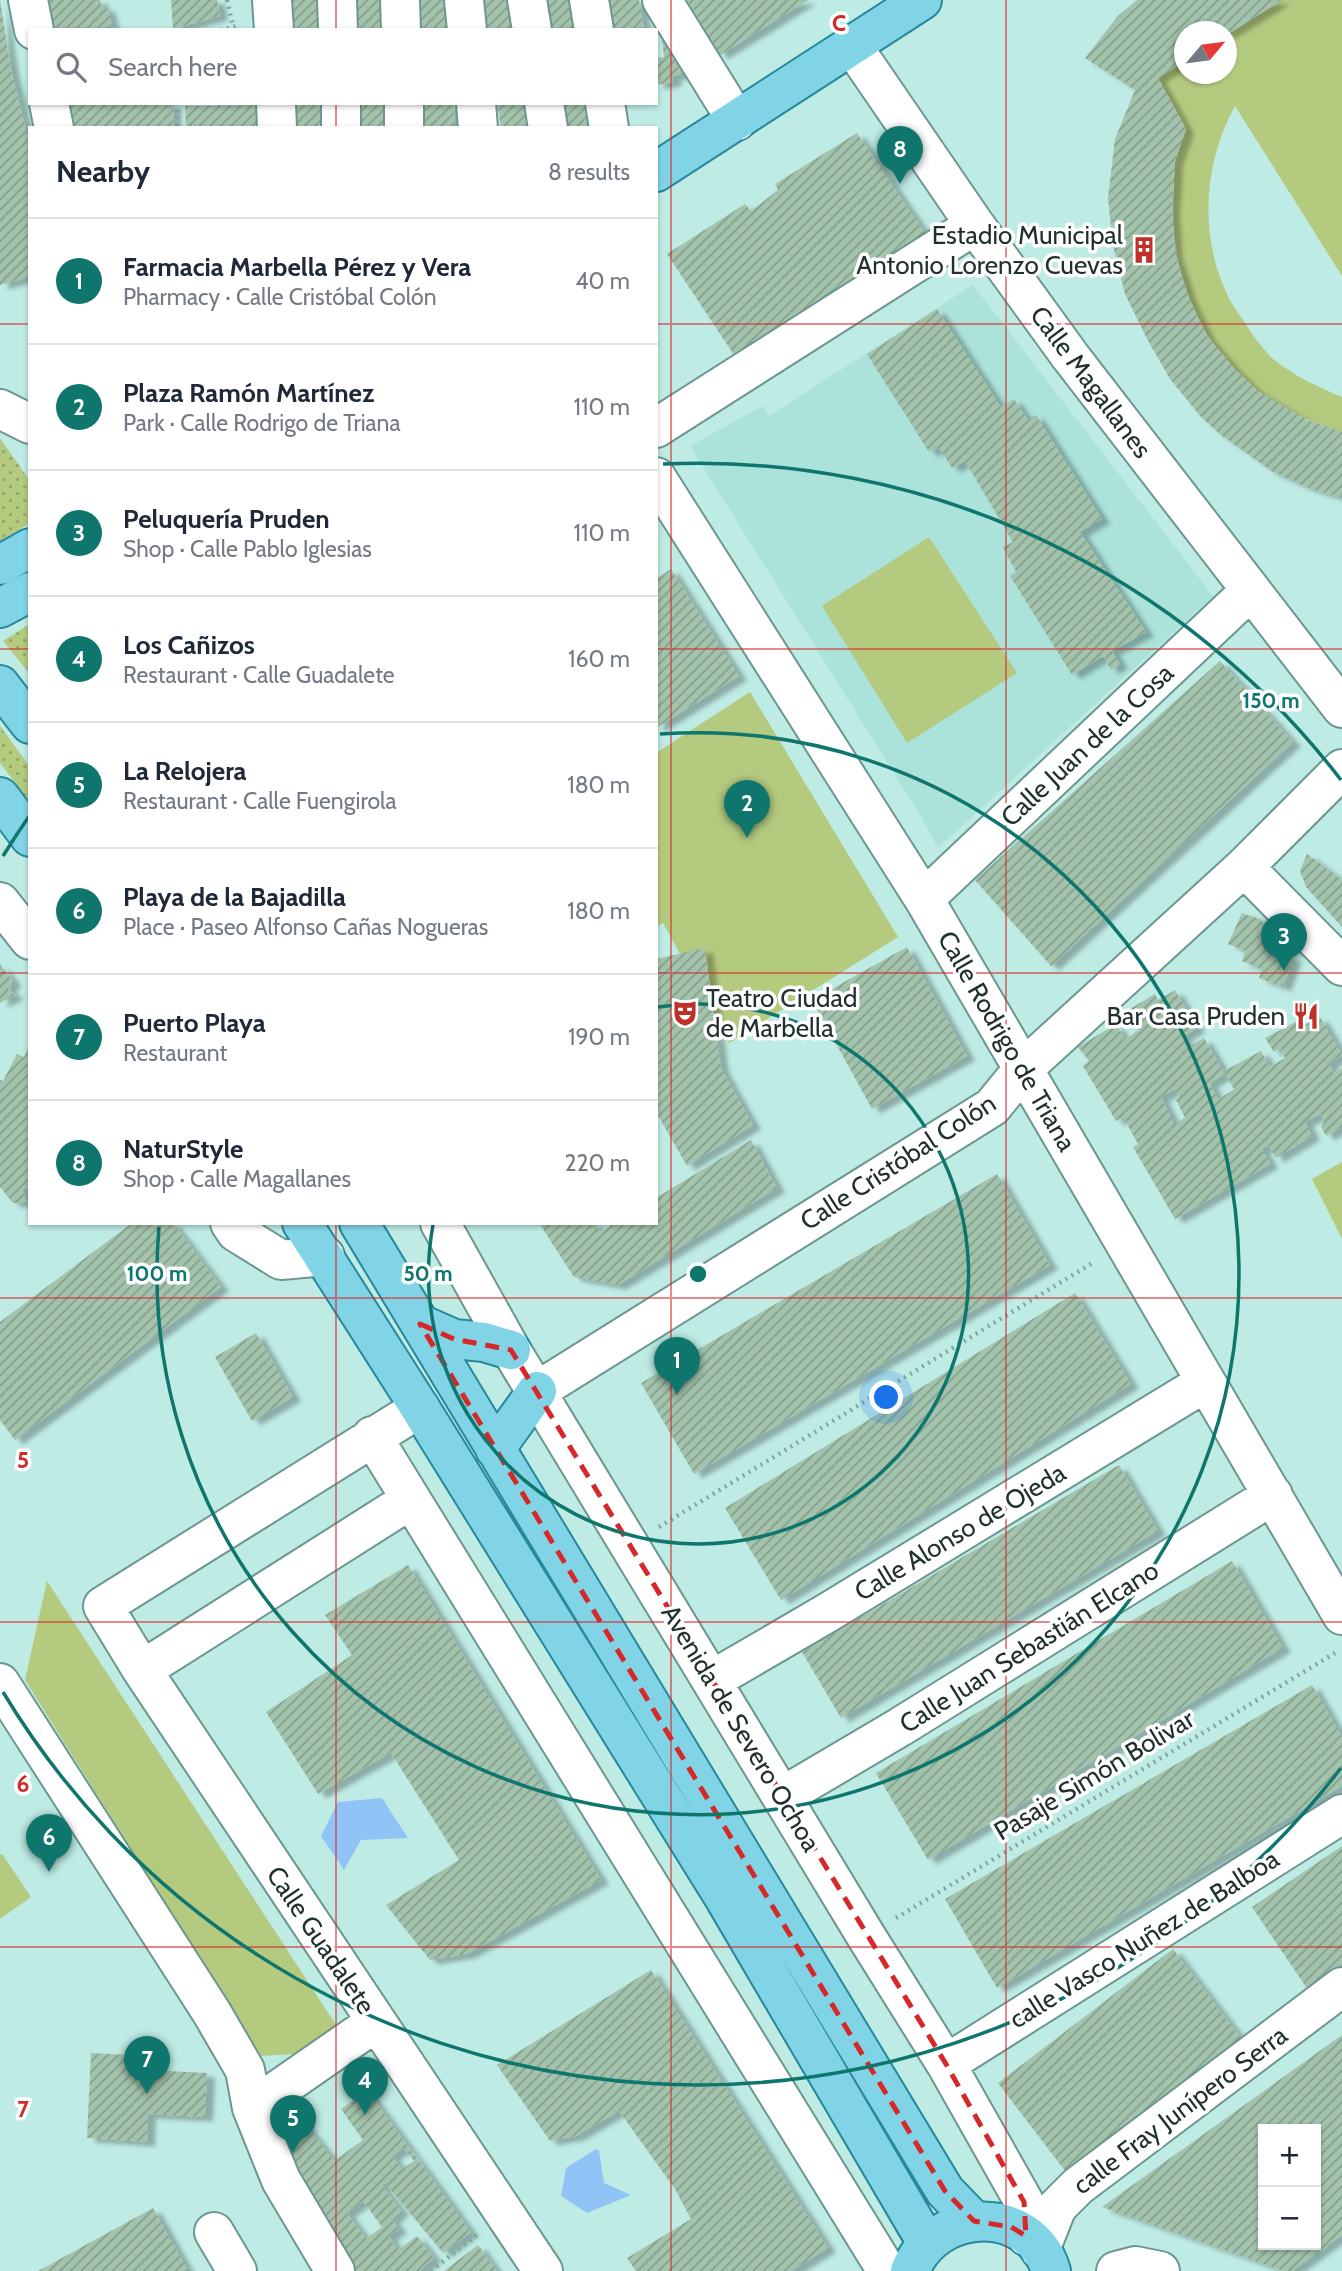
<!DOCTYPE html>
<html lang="en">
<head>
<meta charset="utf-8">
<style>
	body { margin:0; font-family:Cabin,sans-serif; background:#f2f2f3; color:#1f2937 }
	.controls { position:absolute; right:21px; bottom:21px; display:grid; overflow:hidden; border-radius:0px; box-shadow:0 2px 5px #0004 }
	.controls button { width:63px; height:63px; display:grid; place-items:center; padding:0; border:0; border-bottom:2px solid #e0e1e3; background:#fff; color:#1f2937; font:35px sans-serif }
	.compass { position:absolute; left:1174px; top:21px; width:63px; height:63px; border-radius:50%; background:#fff; box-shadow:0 2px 5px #0004; rotate:61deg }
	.you { position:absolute; left:887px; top:1398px; width:24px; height:24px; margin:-18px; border:5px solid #fff; border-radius:50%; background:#1a73e8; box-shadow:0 0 0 10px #1a73e833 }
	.badge { display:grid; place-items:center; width:46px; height:46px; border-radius:50%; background:#0f766e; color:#fff; font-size:23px; font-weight:700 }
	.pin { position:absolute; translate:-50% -58px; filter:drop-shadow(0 2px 4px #0008) }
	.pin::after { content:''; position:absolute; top:37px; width:24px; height:21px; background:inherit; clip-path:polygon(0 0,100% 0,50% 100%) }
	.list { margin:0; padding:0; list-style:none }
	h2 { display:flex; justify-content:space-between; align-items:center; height:91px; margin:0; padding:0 28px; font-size:30px }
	h2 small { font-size:23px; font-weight:400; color:#747a83 }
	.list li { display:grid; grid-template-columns:46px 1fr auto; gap:21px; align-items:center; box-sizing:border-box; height:126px; padding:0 28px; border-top:2px solid #e0e1e3 }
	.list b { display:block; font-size:26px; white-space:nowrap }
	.list p { margin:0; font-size:23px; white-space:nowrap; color:#747a83 }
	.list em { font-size:23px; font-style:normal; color:#747a83 }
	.icon { flex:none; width:38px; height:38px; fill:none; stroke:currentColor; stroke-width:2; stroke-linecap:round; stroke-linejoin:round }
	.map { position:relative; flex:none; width:1342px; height:2271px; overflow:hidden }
	.search { position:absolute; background:#fff; box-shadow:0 2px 5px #0004; left:28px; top:28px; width:630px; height:77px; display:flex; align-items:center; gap:18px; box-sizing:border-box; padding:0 24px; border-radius:0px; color:#747a83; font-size:26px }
	.panel { position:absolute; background:#fff; box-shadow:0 2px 5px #0004; left:28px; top:126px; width:630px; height:1099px; border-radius:0px }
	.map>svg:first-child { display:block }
</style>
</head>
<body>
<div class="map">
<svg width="1342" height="2271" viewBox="0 0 1342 2271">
	<defs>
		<pattern id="grass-dots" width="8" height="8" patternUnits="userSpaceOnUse" patternTransform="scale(1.75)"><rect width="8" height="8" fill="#b3ca7f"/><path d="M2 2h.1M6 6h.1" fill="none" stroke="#91a468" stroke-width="1.8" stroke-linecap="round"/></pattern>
		<pattern id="building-hatch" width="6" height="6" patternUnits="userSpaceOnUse" patternTransform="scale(1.75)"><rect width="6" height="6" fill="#a3c3ac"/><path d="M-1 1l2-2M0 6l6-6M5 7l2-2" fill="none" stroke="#849f8c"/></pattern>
		<filter id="shadow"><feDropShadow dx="8" dy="4.5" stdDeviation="2" flood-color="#0004"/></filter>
	</defs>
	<rect width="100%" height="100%" fill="#beebe4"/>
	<path fill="#abe2da" d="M973,285L1213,596L938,848L922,818L690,446L763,406L769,416Z"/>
	<path fill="url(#grass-dots)" d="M0,438L30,481V523L0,541Z
		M30,624V674L3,641Z
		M0,726L30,767V802L0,763Z"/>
	<path fill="#b3ca7f" d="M1282,0H1342V276L1235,106C1204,162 1199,233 1226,292C1230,302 1237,311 1243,320C1251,333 1261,347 1272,358C1292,375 1318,387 1342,397V432C1313,422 1280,410 1256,390C1195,338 1169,270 1174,191C1174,181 1174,169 1176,159C1178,149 1182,139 1186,129L1158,78L1184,61V74H1226L1227,35Z
		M929,537L1017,673L907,743L822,606Z
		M750,692L898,937L729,1043L663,923L656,927V753Z
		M1342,1162V1239L1312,1179Z
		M47,1581L338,2028L294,2054L261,2056L25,1680Z
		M2,1854L31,1897L0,1919V1855Z"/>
	<path fill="#90c4f6" d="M382,1798L408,1838L361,1840L344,1870L321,1836L338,1802Z
		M596,2149L599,2151L604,2183L631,2195L587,2213L561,2196L566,2168Z"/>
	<path fill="url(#building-hatch)" fill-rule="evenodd" filter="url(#shadow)" d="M0,0L11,70L30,146V277L0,285Z
		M41,0H100L102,8L107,7L112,25L89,30H47Z
		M171,0H217L220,16L173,29Z
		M289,0H322L324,30H290Z
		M353,0H387L388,30H354Z
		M416,0H450L451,30H417Z
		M481,0H514L519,30H486Z
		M541,0H574L579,30H545Z
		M601,0H639L644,30H605Z
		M687,0H808L720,55Z
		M1137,0H1282L1226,35V32H1184V61L1158,78L1186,129L1175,161L1172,211L1175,255L1189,298L1207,336L1235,369L1258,391L1307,420L1342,432V498L1309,488L1273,472L1221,435L1201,417L1170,379L1147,339L1125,294L1113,246L1108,198L1115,139L1135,90L1085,58L1118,16Z
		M668,38L678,46L682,74L673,76V82L656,85V58L664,57L662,39Z
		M63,103H174L173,128H68Z
		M292,103H327L328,128H293Z
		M357,103H391L392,128H358Z
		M420,103H454L455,128H421Z
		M497,103H531L535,128H501Z
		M556,103H591L595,128H560Z
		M263,105L264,128H186L185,106Z
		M857,133L927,236L842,290L837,285L821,297L822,305L736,358L667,254L745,204L751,211L778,190L775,184Z
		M937,309L1001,407L1014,399L1028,420L1036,415L1102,519L1080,532L1146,632L1112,651L1120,664L1111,670L1103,656L1072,675L1010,576L1016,572L1003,547L1013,542L965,461L952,468L939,448L929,452L867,354Z
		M671,569L739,676L656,728V579Z
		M1220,661L1293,742L1051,966L975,880Z
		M1307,854L1342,880V927L1306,887L1300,871Z
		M1242,913L1262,920V934L1280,940L1276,952L1294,958L1283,987L1259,978L1262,969L1242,961L1245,951L1228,944Z
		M907,947L967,1056L872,1109L812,1000Z
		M705,948L721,1068L753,1125L687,1166L656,1112V959Z
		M0,964L13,981L8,989L16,995L0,1003Z
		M1175,990L1197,1028L1183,1037L1189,1046L1204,1038L1225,1074L1210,1083L1218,1100L1234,1089L1225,1074L1226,1070L1261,1051L1270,1067L1285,1058L1280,1048L1274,1052L1265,1038L1299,1020L1303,1026L1320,1017L1342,1055L1329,1064L1334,1073L1342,1068V1127L1326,1136L1321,1127L1324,1121L1320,1114L1305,1122L1312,1136L1276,1158L1268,1145L1262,1149L1270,1164L1175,1219L1133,1147L1138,1144L1123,1117L1116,1121L1083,1066L1089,1061L1078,1047L1116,1024L1125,1039L1139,1030L1135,1023L1130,1026L1123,1013L1155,994L1158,1000ZM1175,1089L1179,1097L1176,1100L1185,1118L1174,1124L1161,1097Z
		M30,1042V1187L22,1189L27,1203H13L0,1187V1080L3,1081L17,1054L24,1057Z
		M751,1140L777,1188L618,1285L574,1277L539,1223H595L600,1232L615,1223H656V1198Z
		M997,1174L1050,1265L694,1474L641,1383Z
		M132,1223H173L221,1287L15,1440L0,1420V1322Z
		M1075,1293L1131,1384L781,1600L725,1508Z
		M256,1333L293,1397L252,1421L215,1357Z
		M1119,1465L1158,1531L841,1718L802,1652Z
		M1232,1561L1283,1648L928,1860L876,1773Z
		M408,1565L601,1880L467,1954L430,1960L386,1905L459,1860L391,1753L318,1794L266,1712L352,1655L325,1615Z
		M1312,1685L1342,1737V1786L997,1988L945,1899Z
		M1342,1846V1972L1310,1993L1252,1907Z
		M1173,1949L1241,2038L1066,2172L998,2083Z
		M651,1970L828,2248L791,2271H636L627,2258L691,2219L675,2189L619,2111L576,2136L550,2141L497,2065Z
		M1342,2035V2235L1292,2271H1284L1102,2207ZM1263,2129H1316V2245H1263Z
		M91,2053L149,2056L148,2070L207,2073L205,2117L148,2114L147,2142L87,2138Z
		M367,2090L471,2232L443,2253L385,2183L382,2185L401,2211L392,2219L399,2229L389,2236L398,2250L417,2236L434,2258L419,2271H350L279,2138L302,2120L334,2161L363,2140L341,2109ZM404,2148L414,2161L402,2169L392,2156ZM363,2201L382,2227L366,2239L347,2213Z
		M153,2208L188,2271H38Z
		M478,2245L497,2271H444Z"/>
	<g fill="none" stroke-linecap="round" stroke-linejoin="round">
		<defs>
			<path id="minor" d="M28,0L34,30
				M272,0L274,30
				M337,0L338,30
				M400,0L401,30
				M464,0L467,30
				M527,0L532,30
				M589,0L594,30
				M662,0L737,121
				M853,47L975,225L1070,356L1342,708
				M49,103L54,128
				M276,103L277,128
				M341,103V128
				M404,103V128
				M476,103L478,128
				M544,103L548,128
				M605,103L609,128
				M0,409L30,424
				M656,428L975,225
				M656,477L924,899L1342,1615
				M1244,867L1342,966
				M924,899L1250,591
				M0,902L30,940
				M230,1223L236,1232L281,1260L325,1256
				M440,1223L511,1350L866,1936L946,2064L1024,2202L1026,2236
				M537,1391L992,1107L1023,1069L1244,867L1342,769
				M420,1408L103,1606L142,1670L543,2271
				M372,1436L887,2271
				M142,1670L410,1500
				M712,1680L827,1613L1206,1382
				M0,1683L212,2013L245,2070L252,2108L281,2180L335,2271
				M783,1796L900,1727L1273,1495
				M946,2064L1342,1814
				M252,2108L376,2022
				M214,2232L237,2271
				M1040,2250L1057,2207L1078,2186L1342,1987
				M1116,2271L1135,2266L1160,2271"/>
			<path id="major" d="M656,172L922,0
				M0,565L30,548
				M0,608L30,592
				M0,685L30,724
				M0,797L30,837
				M302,1223L420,1408L725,1899L927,2243
				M359,1223L945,2191L974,2221
				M420,1324L454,1339L484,1342L511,1350
				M495,1449L537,1391
				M910,2271C936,2206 1031,2204 1051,2271"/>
		</defs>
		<use href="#minor" stroke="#6c9791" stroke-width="42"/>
		<use href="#major" stroke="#27889b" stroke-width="42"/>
		<path stroke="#82a49f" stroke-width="4.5" stroke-dasharray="2 5" stroke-linecap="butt" d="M227,0L233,26
			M220,30L237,26
			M177,103L178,128
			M659,1527L1094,1262
			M896,1918L1335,1653
			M431,2271L477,2235"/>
		<use href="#minor" stroke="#fff" stroke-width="38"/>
		<use href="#major" stroke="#80d4e6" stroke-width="38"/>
	</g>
	<path fill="none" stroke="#d62828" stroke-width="5" stroke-dasharray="14 9" stroke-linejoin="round" d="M420,1324L454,1339L511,1350L946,2064L1024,2202L1026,2236L1011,2227L974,2221L945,2191Z"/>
	<path fill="none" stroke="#d62828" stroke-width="2" stroke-opacity="0.55" d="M336,0V30M671,0V2271M1006,0V2271M336,103V128M0,324H30M656,324H1342M0,649H30M656,649H1342M0,973H30M656,973H1342M336,1223V2271M0,1298H1342M0,1622H1342M0,1947H1342"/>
	<g fill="none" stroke="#0f766e" stroke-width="3.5">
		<path d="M658 1007A270 270 0 1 1 433 1225"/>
		<path d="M660 734A541 541 0 1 1 159 1227"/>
		<path d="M1341 1768A811 811 0 0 1 3 1692M3 856A811 811 0 0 1 30 815M663 464A811 811 0 0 1 1341 780"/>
	</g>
	<defs>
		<symbol id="building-bare" viewBox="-9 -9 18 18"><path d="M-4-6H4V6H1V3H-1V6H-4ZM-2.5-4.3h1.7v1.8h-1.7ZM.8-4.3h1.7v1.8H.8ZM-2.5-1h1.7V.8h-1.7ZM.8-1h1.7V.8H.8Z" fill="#bf3128" stroke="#fff" stroke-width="2.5" paint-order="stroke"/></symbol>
		<symbol id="theatre-bare" viewBox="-9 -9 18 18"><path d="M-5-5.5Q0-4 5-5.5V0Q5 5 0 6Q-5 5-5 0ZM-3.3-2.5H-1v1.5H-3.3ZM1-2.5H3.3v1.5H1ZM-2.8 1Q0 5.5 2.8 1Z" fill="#bf3128" stroke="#fff" stroke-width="2.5" paint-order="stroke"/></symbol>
		<symbol id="restaurant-bare" viewBox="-9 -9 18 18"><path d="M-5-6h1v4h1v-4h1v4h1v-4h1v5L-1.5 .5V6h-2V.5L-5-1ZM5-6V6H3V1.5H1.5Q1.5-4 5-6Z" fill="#bf3128" stroke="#fff" stroke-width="2.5" paint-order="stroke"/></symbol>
	</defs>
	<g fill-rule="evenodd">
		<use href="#building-bare" x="1125" y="231" width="38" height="38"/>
		<use href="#theatre-bare" x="666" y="994" width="38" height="38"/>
		<use href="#restaurant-bare" x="1287" y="997" width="38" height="38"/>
	</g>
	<g text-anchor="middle" stroke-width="7" stroke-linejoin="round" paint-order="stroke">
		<g font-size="26" fill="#1f302e" stroke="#fff" text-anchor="end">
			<text x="1123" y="244">Estadio Municipal<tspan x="1123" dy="30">Antonio Lorenzo Cuevas</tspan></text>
			<text x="706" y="1007" text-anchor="start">Teatro Ciudad<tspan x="706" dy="30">de Marbella</tspan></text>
			<text x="1285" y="1025">Bar Casa Pruden</text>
		</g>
		<g font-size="26" fill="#1f302e" stroke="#fff">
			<text transform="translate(1091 382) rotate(53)" y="9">Calle Magallanes</text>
			<text transform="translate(1087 745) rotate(-43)" y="9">Calle Juan de la Cosa</text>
			<text transform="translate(1007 1041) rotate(60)" y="9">Calle Rodrigo de Triana</text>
			<text transform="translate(898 1162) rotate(-33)" y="9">Calle Cristóbal Colón</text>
			<text transform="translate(960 1532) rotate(-31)" y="9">Calle Alonso de Ojeda</text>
			<text transform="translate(1029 1647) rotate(-32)" y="9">Calle Juan Sebastián Elcano</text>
			<text transform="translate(741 1728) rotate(59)" y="9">Avenida de Severo Ochoa</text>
			<text transform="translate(1094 1775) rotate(-31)" y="9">Pasaje Simón Bolivar</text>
			<text transform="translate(1144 1939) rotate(-32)" y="9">calle Vasco Nuñez de Balboa</text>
			<text transform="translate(321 1940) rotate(56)" y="9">Calle Guadalete</text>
			<text transform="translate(1180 2110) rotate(-37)" y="9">calle Fray Junípero Serra</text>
		</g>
	</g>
	<g font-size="23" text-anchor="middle" font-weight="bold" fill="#d62828" stroke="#fff" stroke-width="7" stroke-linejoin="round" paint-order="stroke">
		<text x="839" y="31">C</text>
		<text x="23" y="1468">5</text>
		<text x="23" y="1792">6</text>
		<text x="23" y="2117">7</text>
	</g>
	<circle cx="698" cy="1274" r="10" fill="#0f766e" stroke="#fff" stroke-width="3.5"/>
	<g font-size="21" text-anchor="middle" font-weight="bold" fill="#0f766e" stroke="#fff" stroke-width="7" stroke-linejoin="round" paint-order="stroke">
		<text x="1271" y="708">150 m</text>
		<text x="157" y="1281">100 m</text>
		<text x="428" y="1281">50 m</text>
	</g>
</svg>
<div class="controls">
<button>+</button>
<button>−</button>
</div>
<svg class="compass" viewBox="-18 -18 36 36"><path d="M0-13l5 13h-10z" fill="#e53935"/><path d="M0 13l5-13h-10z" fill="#747a83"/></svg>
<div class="you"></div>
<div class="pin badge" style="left:677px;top:1395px">1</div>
<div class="pin badge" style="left:747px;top:838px">2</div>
<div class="pin badge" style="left:1284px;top:971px">3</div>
<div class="pin badge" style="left:365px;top:2115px">4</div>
<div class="pin badge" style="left:293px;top:2153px">5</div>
<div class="pin badge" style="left:49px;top:1872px">6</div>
<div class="pin badge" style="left:147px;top:2094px">7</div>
<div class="pin badge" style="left:900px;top:184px">8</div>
<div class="search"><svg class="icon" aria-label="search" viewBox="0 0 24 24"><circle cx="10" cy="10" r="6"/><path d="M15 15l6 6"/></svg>Search here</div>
<section class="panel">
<h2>Nearby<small>8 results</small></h2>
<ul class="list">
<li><span class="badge">1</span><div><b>Farmacia Marbella Pérez y Vera</b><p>Pharmacy · Calle Cristóbal Colón</p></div><em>40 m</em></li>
<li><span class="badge">2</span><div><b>Plaza Ramón Martínez</b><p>Park · Calle Rodrigo de Triana</p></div><em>110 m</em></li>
<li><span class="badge">3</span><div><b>Peluquería Pruden</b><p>Shop · Calle Pablo Iglesias</p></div><em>110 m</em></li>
<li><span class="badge">4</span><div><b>Los Cañizos</b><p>Restaurant · Calle Guadalete</p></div><em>160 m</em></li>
<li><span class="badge">5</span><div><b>La Relojera</b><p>Restaurant · Calle Fuengirola</p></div><em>180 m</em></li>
<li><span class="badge">6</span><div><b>Playa de la Bajadilla</b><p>Place · Paseo Alfonso Cañas Nogueras</p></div><em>180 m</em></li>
<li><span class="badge">7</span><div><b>Puerto Playa</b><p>Restaurant</p></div><em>190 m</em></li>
<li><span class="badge">8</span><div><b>NaturStyle</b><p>Shop · Calle Magallanes</p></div><em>220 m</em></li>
</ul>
</section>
</div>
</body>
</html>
